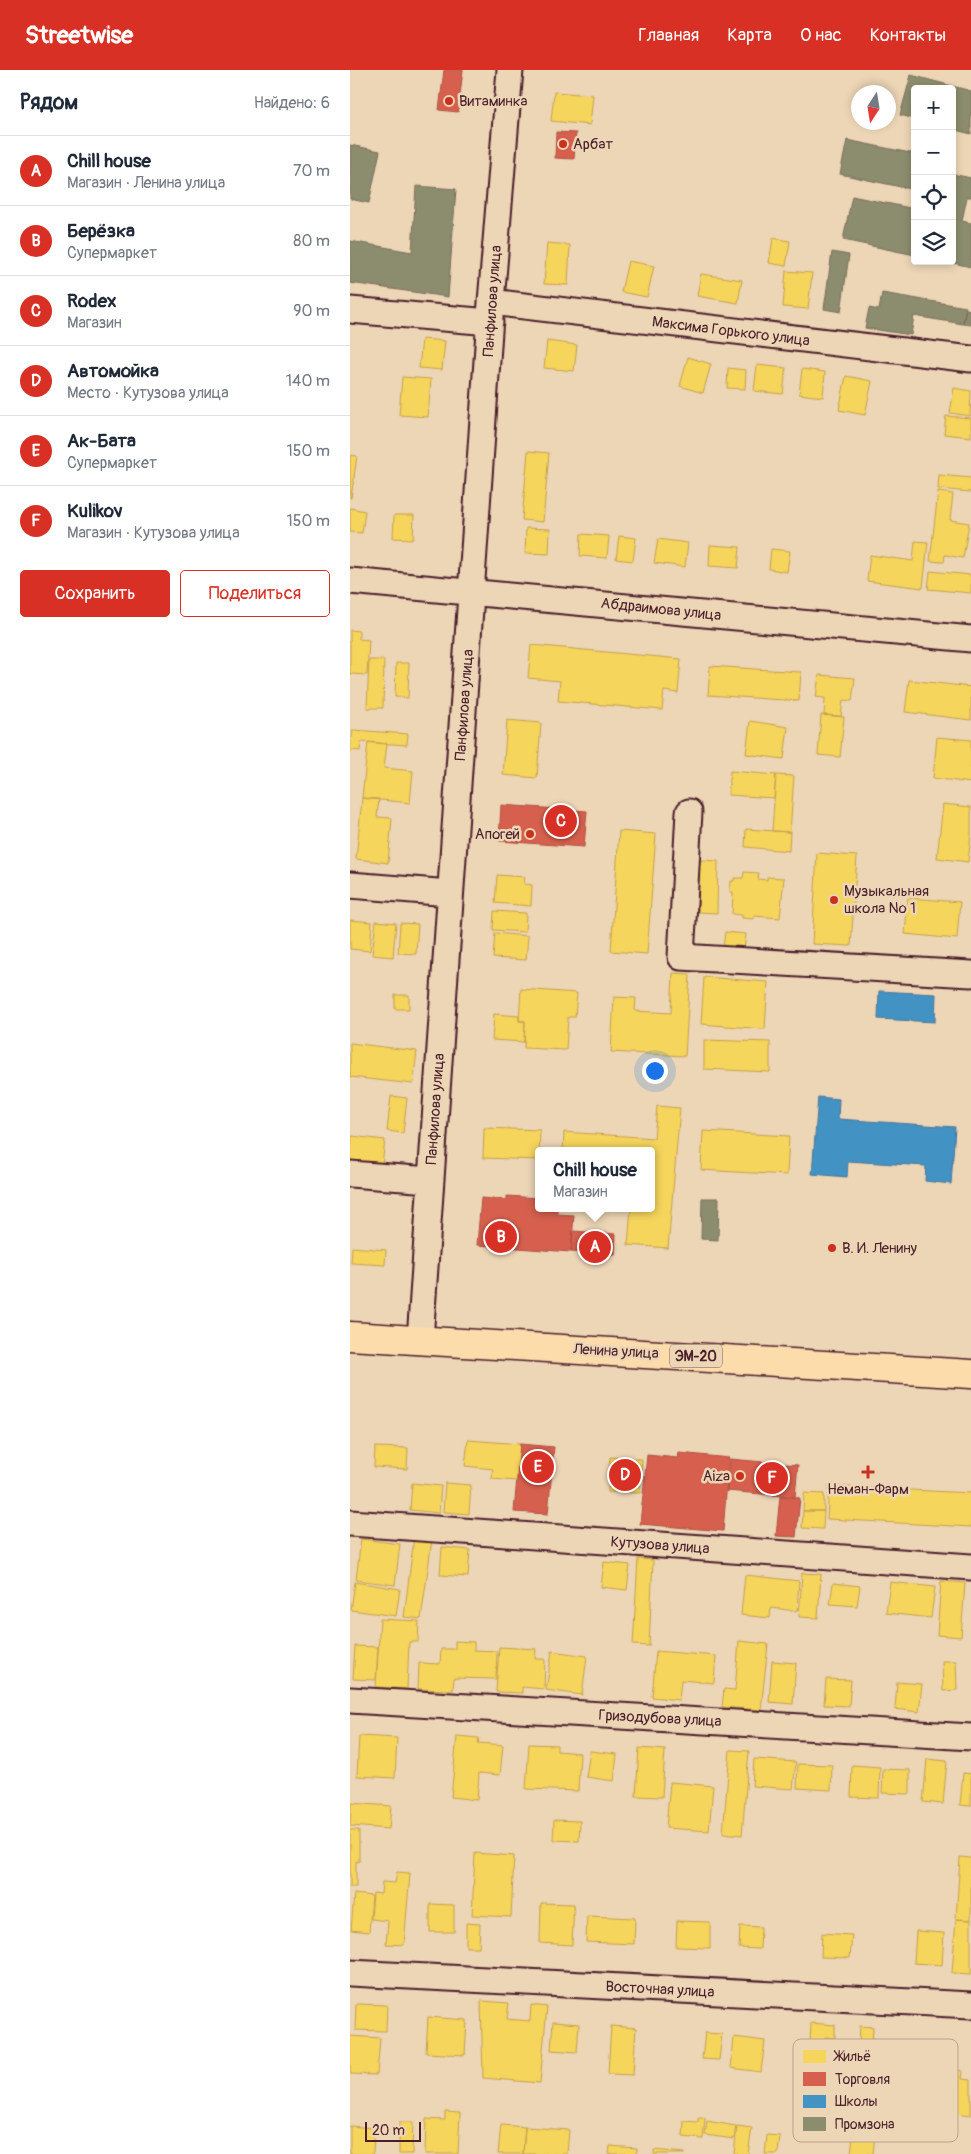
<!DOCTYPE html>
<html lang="ru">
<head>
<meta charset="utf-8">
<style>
	body { margin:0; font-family:Pangolin,sans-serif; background:#f6f6f7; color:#1f2937 }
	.controls { position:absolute; right:15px; top:15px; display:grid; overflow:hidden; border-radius:5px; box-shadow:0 2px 8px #0003 }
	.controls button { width:45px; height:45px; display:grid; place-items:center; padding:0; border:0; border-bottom:1px solid #e0e1e3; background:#fff; color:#1f2937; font:25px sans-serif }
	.compass { position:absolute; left:501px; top:15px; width:45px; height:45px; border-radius:50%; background:#fff; box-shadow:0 2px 8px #0003; rotate:192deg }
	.scale { position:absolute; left:15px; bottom:12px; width:56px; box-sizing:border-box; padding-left:5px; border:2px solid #4a1f2b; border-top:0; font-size:14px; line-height:18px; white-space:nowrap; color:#4a1f2b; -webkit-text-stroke:4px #edd6b6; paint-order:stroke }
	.you { position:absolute; left:304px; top:1000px; width:18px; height:18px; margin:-12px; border:4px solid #fff; border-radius:50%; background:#1a73e8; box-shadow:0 0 0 8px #1a73e833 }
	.badge { display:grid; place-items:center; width:32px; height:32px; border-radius:50%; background:#d93025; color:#fff; font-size:16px; font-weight:700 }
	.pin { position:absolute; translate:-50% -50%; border:2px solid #fff; box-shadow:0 1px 5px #0006 }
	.popup { position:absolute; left:185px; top:1077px; width:120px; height:65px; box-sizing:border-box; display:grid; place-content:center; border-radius:5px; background:#fff; filter:drop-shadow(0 1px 4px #0005); font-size:16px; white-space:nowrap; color:#747a83 }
	.popup b { font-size:19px; color:#1f2937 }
	.popup::after { content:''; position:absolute; left:50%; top:100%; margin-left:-10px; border:10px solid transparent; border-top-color:#fff }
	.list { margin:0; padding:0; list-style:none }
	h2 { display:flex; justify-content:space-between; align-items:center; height:65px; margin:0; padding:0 20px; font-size:21px }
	h2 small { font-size:16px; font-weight:400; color:#747a83 }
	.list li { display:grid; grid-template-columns:32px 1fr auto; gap:15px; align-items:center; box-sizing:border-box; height:70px; padding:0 20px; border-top:1px solid #e0e1e3 }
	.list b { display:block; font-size:19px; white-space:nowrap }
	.list p { margin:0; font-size:16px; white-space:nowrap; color:#747a83 }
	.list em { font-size:16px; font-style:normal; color:#747a83 }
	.actions { display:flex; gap:10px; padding:15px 20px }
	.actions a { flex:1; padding:11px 0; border:1px solid #d93025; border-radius:5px; text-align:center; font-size:18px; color:#d93025 }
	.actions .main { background:#d93025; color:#fff }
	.icon { flex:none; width:28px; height:28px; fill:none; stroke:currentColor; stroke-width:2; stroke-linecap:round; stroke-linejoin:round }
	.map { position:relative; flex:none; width:621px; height:2084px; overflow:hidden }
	header { display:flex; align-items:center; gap:30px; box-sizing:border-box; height:70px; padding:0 25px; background:#d93025; color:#fff }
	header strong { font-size:24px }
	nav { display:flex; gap:28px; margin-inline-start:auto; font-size:18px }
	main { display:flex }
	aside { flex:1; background:#fff }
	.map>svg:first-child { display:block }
</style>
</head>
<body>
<header>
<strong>Streetwise</strong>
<nav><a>Главная</a><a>Карта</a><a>О нас</a><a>Контакты</a></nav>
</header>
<main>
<aside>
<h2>Рядом<small>Найдено: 6</small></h2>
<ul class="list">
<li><span class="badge">A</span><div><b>Chill house</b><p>Магазин · Ленина улица</p></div><em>70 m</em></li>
<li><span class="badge">B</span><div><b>Берёзка</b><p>Супермаркет</p></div><em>80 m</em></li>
<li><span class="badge">C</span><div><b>Rodex</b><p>Магазин</p></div><em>90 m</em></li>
<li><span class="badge">D</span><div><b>Автомойка</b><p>Место · Кутузова улица</p></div><em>140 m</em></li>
<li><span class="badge">E</span><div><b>Ак-Бата</b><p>Супермаркет</p></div><em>150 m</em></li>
<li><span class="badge">F</span><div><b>Kulikov</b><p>Магазин · Кутузова улица</p></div><em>150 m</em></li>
</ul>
<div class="actions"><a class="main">Сохранить</a><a>Поделиться</a></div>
</aside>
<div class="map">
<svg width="621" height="2084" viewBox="0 0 621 2084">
	<rect width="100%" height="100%" fill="#edd6b6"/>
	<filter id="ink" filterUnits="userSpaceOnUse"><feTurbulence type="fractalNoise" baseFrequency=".02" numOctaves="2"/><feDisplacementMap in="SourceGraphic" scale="10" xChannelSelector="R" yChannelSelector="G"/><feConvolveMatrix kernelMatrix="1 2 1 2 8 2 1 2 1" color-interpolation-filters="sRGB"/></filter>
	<g filter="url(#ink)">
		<path fill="#f6d55c" stroke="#c29e4d" d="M204,22L243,25L240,55L201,51Z
			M423,168L440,171L436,196L419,193Z
			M197,173L220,175L218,215L194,214Z
			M278,191L304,196L297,227L271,222Z
			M436,201L462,203L458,239L433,237Z
			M351,204L392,210L388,233L347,226Z
			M72,269L95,271L92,300L69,298Z
			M197,271L227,275L224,301L194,298Z
			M338,287L361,294L353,323L330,316Z
			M407,295L436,298L433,324L404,321Z
			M378,298L396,300L395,319L377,318Z
			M452,299L475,302L473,327L449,324Z
			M496,306L522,311L515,345L489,340Z
			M52,307L81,309L78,347L49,345Z
			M604,318L621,321L620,346L600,343Z
			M596,346L621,348V367L594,364Z
			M178,381L199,383L193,452L172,450Z
			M0,385L7,386L1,428H0Z
			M589,405L621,408V422L588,419Z
			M588,422L603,424L600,450L619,453L613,488L595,485L594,492L580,491Z
			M0,438L15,441L12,463L0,462Z
			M44,445H64L63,469L43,468Z
			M176,458L200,459L199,484L175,483Z
			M231,464L259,466L257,488L230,486Z
			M269,466L286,468L283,491L266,489Z
			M308,469L338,473L335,497L304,493Z
			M565,471L578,472L573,518L517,511L520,485L563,491Z
			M360,475L390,477L388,498L359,496Z
			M421,479L440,481L437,502L419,499Z
			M580,501L621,505V523L578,519Z
			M0,560L9,561V569L19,570L17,605L0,604Z
			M181,575L331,589L328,623L314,621L312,640L208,631L210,611L178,608Z
			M19,590H34L33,638H17Z
			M46,593H59L58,628L45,627Z
			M360,596L451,602L449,631L358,625Z
			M469,605L505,608L502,631L493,630L491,646L474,645L475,628L466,627Z
			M559,610L621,617V650L555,642Z
			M471,645L494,647L490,687L468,685Z
			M157,650L191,653L187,708L153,705Z
			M400,651L438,657L434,689L396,684Z
			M3,660L58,664L57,675L11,672L10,681L0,680Z
			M587,667L621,670V713L583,708Z
			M18,672L37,674L34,698L63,701L60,733L12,728Z
			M380,701L426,705L424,728L378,725Z
			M426,705L444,706L440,762L422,761Z
			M12,728L29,729L27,747L42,748L38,793L6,789Z
			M593,734L621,737V764L618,792L587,788Z
			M396,759L440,762L439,781L395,777Z
			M269,761L306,764L297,884L261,881Z
			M467,783L507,786L501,876L462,874Z
			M349,790L368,791L367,843L348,842Z
			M394,802L409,803L408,809L417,810V807L434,808L430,848L404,846V849L392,848V845L382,844L383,822H380L381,811H384V808H393Z
			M147,805L175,807L174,814L182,815L181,836L145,833Z
			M558,828L610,832L607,869L555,864Z
			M144,841L176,843L175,862L143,860Z
			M0,850L22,852L20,881L0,879Z
			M26,851L46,853L43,887L22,885Z
			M50,853L68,854L66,884L48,883Z
			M375,862L396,864L394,880L373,878Z
			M145,863L178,866L176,890L143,888Z
			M323,903L340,904L335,986L261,982L264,927L286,928L285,941L321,943Z
			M354,907L418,912L415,959L351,954Z
			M171,919L227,923L225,947H218L216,980L174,978L175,951H169Z
			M45,925H59V939H45Z
			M144,944L169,946V951H175L174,972L142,970Z
			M354,970L420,972V1002L354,999Z
			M0,973L67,981L63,1014L0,1007Z
			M41,1026L57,1028L53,1063L37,1061Z
			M307,1036L330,1038L318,1178L278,1175L281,1138H301V1081H213L214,1062L304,1068Z
			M134,1058L190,1060L189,1090L133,1088Z
			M353,1061L439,1066L437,1105L351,1100Z
			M2,1066L35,1070L32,1095L0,1092Z
			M2,1177L36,1180L35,1195L1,1193Z
			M118,1370L170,1374L167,1411L142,1409L143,1399L115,1396Z
			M25,1377L58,1378L57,1399L24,1397Z
			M260,1387L292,1389L290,1423L258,1422Z
			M62,1413L91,1416L89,1443L60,1440Z
			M95,1413L121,1415L119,1444L93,1442Z
			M479,1416L621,1423V1457L477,1449Z
			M454,1423L474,1424V1441H453Z
			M453,1441H474L473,1459L452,1458Z
			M64,1467L82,1470L71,1549L54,1547Z
			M11,1469L50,1474L45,1515L6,1510Z
			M92,1477L120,1480L118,1507L90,1505Z
			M288,1489L303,1490L299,1576L283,1575Z
			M254,1492L280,1495L277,1520L251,1517Z
			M452,1503L471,1504L468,1548L449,1547Z
			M395,1505L449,1511L447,1541L421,1538L420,1548L391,1545Z
			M591,1511L615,1513L611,1567L587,1565Z
			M5,1512L50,1519L46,1546L1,1540Z
			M540,1512L585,1517L581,1548L536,1543Z
			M483,1513L510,1516L507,1536L480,1534Z
			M30,1549L69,1551L68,1572H59L57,1619L26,1617Z
			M105,1571L124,1572V1580L147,1581L146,1609L104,1608L103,1620L68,1619L69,1593L90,1594L91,1579H105Z
			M389,1571L418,1574L411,1640L372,1637L374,1619L385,1620Z
			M5,1576L28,1577L26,1610L3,1609Z
			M149,1577L186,1579L185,1589H195L194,1619L172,1617V1623L146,1622Z
			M202,1581L237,1586L232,1625L196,1620Z
			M306,1581L366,1586L364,1613L331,1610L329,1630L302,1627Z
			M422,1591L446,1593L443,1634L419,1632Z
			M592,1591H606L607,1620L593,1621Z
			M476,1609L501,1610L499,1636L474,1635Z
			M547,1612L572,1614L569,1642L545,1639Z
			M9,1666L47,1668L45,1708L7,1706Z
			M107,1666L129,1668L128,1673L153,1675L150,1705L129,1703L127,1730L101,1727Z
			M179,1674L207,1675V1681L230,1683L228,1721L176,1719Z
			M289,1678L315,1680L312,1727L286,1726Z
			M380,1680L399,1681L392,1765L373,1763Z
			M240,1681L267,1684L264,1711L236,1707Z
			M404,1689L446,1692L443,1719L402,1716Z
			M577,1689L597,1691L593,1734L573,1732Z
			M448,1694L482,1695L481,1720L447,1718Z
			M502,1695L530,1697L529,1728L501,1727Z
			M533,1699L560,1700V1724L532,1723Z
			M613,1703L621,1704V1736L610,1735Z
			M320,1712L363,1716L359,1761L316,1758Z
			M1,1733L41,1736L39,1759L0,1756Z
			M204,1750L230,1751L229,1771L203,1770Z
			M0,1760H9V1792L6,1791V1817H0Z
			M125,1783L164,1786L161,1847L122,1845Z
			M610,1787L621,1788V1850L606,1849Z
			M47,1802L60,1803L54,1875L36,1874L38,1851L21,1849L23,1823L31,1824L32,1812L45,1813Z
			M4,1824L22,1826L19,1862L1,1860Z
			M191,1833L224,1834L222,1875L190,1873Z
			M80,1834L104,1835V1862H80Z
			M237,1846L285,1848L284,1874L236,1872Z
			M606,1849L621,1850V1904L602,1903Z
			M327,1851L360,1852V1878L326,1877Z
			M116,1853L130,1854L129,1877H116Z
			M390,1856L411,1857L410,1879L389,1878Z
			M566,1861L594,1863L592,1895L564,1893Z
			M472,1863L502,1865L500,1888L471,1887Z
			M131,1931L159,1933L157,1949L180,1951L181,1935L197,1937L190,2013L133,2008Z
			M6,1934L37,1935L36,1961L5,1960Z
			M78,1947L117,1950L115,1985L76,1983Z
			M203,1952L229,1954L227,1982L201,1980Z
			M461,1953L485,1955V1968L475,1967L474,1995L459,1994Z
			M261,1956L286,1958L283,2005L258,2004Z
			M510,1956L523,1957L521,1990L508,1989Z
			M355,1963L372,1964L369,1990L352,1989Z
			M0,1966L30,1968L27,2005L0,2004Z
			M384,1967L415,1971L411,2002L381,1998Z
			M540,1977L572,1979L569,2018L556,2017V2022L539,2021L538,2033L521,2032L524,1987L540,1988Z
			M479,1986L502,1987L501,1994L511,1995L509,2027L476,2025Z
			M461,1995L476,1996L474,2029L459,2028Z
			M580,1997L613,2001L612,2009L621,2010V2045L575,2039Z
			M507,2034L528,2036L523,2084L501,2083Z
			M95,2042L110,2043L108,2084H75L76,2049L95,2050Z
			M348,2048H355L353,2069L333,2067L334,2051L348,2052Z
			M357,2051L386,2056L384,2069L355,2065Z
			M49,2052H63L62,2084H49Z
			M151,2055L175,2057L173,2084H148Z
			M0,2056L24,2058L23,2084H0Z
			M387,2056L402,2058L398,2084H384Z
			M175,2057L219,2060L217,2084H173Z
			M417,2065L430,2066L428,2084H415Z
			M260,2076L287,2078V2084H259Z
			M304,2080L334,2083V2084H304Z"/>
		<path fill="#d6604d" stroke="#ac4c43" d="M94,0H113L108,42L89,40Z
			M206,62L226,63L224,89L205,88Z
			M151,735L237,741L234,777L149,771Z
			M157,1126L189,1128V1138H207V1144L224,1145L221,1182L127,1175L131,1128L157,1130Z
			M223,1161L266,1164L265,1185L221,1182Z
			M170,1374L204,1377L198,1444L164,1442Z
			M329,1383L379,1388L373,1461L290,1454L297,1385L328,1388Z
			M380,1389L448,1395L445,1427L377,1421Z
			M430,1426L450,1428L446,1467L426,1466Z"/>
		<path fill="#4393c3" stroke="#457095" d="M529,921L586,924L585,952L528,949Z
			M468,1027L489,1029L488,1049L605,1057L601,1114L575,1111L576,1096L498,1091L497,1107L462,1104Z"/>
		<path fill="#8c8c6e" stroke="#786b5a" d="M561,5L621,21V64L602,59V19H565V49L550,45Z
			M497,70L565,84V120L490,104Z
			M0,75L30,81L19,133L0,129Z
			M602,104L621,108V127H617L612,151L621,153V197L594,191H602Z
			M66,116L106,119L98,227L0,213V171L62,182Z
			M502,126L565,139V185L493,170Z
			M482,182L499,185L491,242L474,239Z
			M532,223L616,237L613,254L564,246L561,265L515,258L519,238L529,240Z
			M616,239L621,240V255L613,254Z
			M352,1128H369L368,1170L351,1169Z"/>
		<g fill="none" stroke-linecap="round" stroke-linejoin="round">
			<defs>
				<path id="minor" d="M141,232L621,289
					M0,240L140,252
					M0,511L621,569
					M339,742L331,887L621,904
					M0,815L100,823
					M0,1104L80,1110
					M70,1270L141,232L160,0
					M0,1453L621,1497
					M0,1630L621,1667
					M0,1903L621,1935"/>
				<path id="major" d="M0,1266L621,1304"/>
			</defs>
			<use href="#minor" stroke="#4a1f2b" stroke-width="29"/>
			<use href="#major" stroke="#4a1f2b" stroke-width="31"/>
			<use href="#minor" stroke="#edd6b6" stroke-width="25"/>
			<use href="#major" stroke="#fddcac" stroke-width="28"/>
		</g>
	</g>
	<g fill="#c8321e" stroke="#edd6b6" stroke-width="2">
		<circle cx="99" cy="31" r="5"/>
		<circle cx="213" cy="74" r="5"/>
		<circle cx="180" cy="764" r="5"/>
		<circle cx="484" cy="830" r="5"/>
		<circle cx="482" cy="1178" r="5"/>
		<path d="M515.5 1394.5h5v5h5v5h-5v5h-5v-5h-5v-5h5z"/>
		<circle cx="390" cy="1406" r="5"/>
	</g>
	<g text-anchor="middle" stroke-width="5" stroke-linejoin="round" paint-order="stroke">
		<rect fill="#edd6b6" stroke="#7b5655" stroke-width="1" x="320" y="1274.5" width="52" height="23" rx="4"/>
		<g font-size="14" font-weight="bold" fill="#4a1f2b">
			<text x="346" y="1291">ЭМ-20</text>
		</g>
		<g font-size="15" fill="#4a1f2b" stroke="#edd6b6" text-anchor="start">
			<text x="109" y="36">Витаминка</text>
			<text x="223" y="79">Арбат</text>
			<text x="170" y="769" text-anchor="end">Апогей</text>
			<text x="494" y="826">Музыкальная<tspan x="494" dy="17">школа № 1</tspan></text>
			<text x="492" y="1183">В. И. Ленину</text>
			<text x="380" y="1411" text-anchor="end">Aiza</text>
			<text x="518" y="1424" text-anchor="middle">Неман-Фарм</text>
		</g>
		<g font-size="15" fill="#4a1f2b" stroke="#edd6b6">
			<text transform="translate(142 231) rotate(-86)" y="5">Панфилова улица</text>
			<text transform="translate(381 261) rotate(7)" y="5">Максима Горького улица</text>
			<text transform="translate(311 539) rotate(6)" y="5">Абдраимова улица</text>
			<text transform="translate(114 635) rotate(-86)" y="5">Панфилова улица</text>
			<text transform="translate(85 1039) rotate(-86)" y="5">Панфилова улица</text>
			<text transform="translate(266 1281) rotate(3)" y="5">Ленина улица</text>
			<text transform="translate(310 1475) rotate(4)" y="5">Кутузова улица</text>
			<text transform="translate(310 1648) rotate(3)" y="5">Гризодубова улица</text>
			<text transform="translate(310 1919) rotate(3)" y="5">Восточная улица</text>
		</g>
	</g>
	<rect x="443" y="1969" width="165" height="103" rx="8" fill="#edd6b6" stroke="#bc9f8c" stroke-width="1"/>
	<rect x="453" y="1980" width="23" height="13" fill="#f6d55c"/>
	<rect x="453" y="2002" width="23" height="14" fill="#d6604d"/>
	<rect x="453" y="2025" width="23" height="13" fill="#4393c3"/>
	<rect x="453" y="2047" width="23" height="14" fill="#8c8c6e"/>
	<g font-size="14" fill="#4a1f2b">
		<text x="485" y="1991">Жильё</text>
		<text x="485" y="2014">Торговля</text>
		<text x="485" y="2036">Школы</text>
		<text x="485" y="2059">Промзона</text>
	</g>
</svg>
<div class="controls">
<button>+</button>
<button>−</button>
<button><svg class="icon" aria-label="locate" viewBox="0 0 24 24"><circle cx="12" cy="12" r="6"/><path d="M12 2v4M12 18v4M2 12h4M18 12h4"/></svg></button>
<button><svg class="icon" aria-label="layers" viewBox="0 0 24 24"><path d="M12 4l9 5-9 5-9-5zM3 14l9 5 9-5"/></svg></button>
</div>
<svg class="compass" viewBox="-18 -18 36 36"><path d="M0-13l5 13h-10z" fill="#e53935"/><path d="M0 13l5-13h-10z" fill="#747a83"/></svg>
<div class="scale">20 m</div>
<div class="you"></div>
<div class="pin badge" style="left:245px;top:1177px">A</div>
<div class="popup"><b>Chill house</b>Магазин</div>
<div class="pin badge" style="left:151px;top:1167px">B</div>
<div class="pin badge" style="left:211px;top:751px">C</div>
<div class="pin badge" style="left:275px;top:1405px">D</div>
<div class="pin badge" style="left:188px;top:1397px">E</div>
<div class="pin badge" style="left:422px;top:1408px">F</div>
</div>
</main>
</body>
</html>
